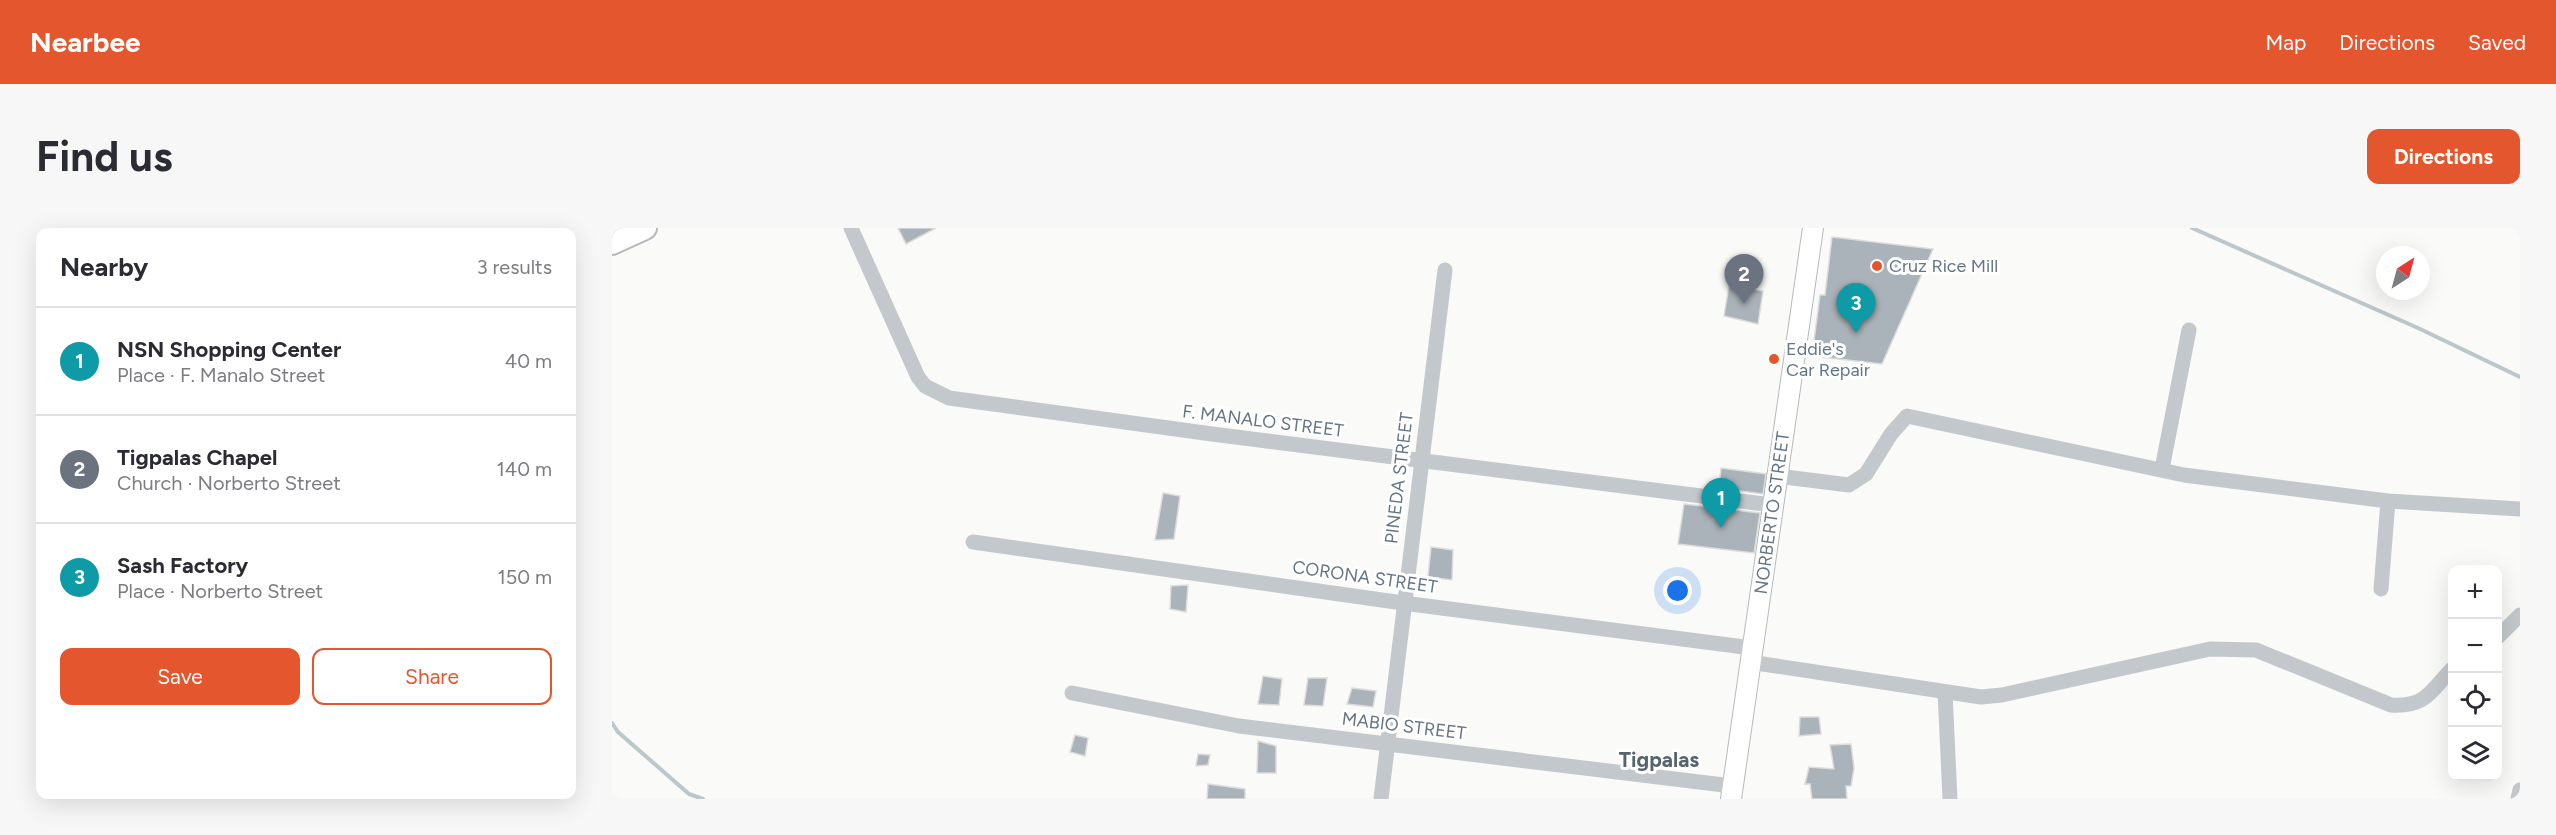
<!DOCTYPE html>
<html lang="en">
<head>
<meta charset="utf-8">
<style>
	body { margin:0; font-family:Figtree,sans-serif; background:#f7f7f7; color:#2b2b33 }
	.controls { position:absolute; right:18px; bottom:18px; display:grid; overflow:hidden; border-radius:12px; box-shadow:0 6px 24px #0002 }
	.controls button { width:54px; height:54px; display:grid; place-items:center; padding:0; border:0; border-bottom:2px solid #e1e1e2; background:#fff; color:#2b2b33; font:30px sans-serif }
	.compass { position:absolute; left:1764px; top:18px; width:54px; height:54px; border-radius:50%; background:#fff; box-shadow:0 6px 24px #0002; rotate:36deg }
	.you { position:absolute; left:1066px; top:363px; width:21px; height:21px; margin:-15px; border:4px solid #fff; border-radius:50%; background:#1a73e8; box-shadow:0 0 0 9px #1a73e833 }
	.badge { display:grid; place-items:center; width:39px; height:39px; border-radius:50%; background:#e4572e; color:#fff; font-size:20px; font-weight:700 }
	.pin { position:absolute; translate:-50% -50px; filter:drop-shadow(0 2px 3px #0008) }
	.pin::after { content:''; position:absolute; top:32px; width:21px; height:18px; background:inherit; clip-path:polygon(0 0,100% 0,50% 100%) }
	.list { margin:0; padding:0; list-style:none }
	h2 { display:flex; justify-content:space-between; align-items:center; height:78px; margin:0; padding:0 24px; font-size:26px }
	h2 small { font-size:20px; font-weight:400; color:#7c7c81 }
	.list li { display:grid; grid-template-columns:39px 1fr auto; gap:18px; align-items:center; box-sizing:border-box; height:108px; padding:0 24px; border-top:2px solid #e1e1e2 }
	.list b { display:block; font-size:22px; white-space:nowrap }
	.list p { margin:0; font-size:20px; white-space:nowrap; color:#7c7c81 }
	.list em { font-size:20px; font-style:normal; color:#7c7c81 }
	.actions { display:flex; gap:12px; padding:18px 24px }
	.actions a { flex:1; padding:14px 0; border:2px solid #e4572e; border-radius:12px; text-align:center; font-size:21px; color:#e4572e }
	.actions .main { background:#e4572e; color:#fff }
	.icon { flex:none; width:33px; height:33px; fill:none; stroke:currentColor; stroke-width:2; stroke-linecap:round; stroke-linejoin:round }
	.map { position:relative; flex:none; width:1908px; height:571px; overflow:hidden; border-radius:12px }
	header { display:flex; align-items:center; gap:36px; box-sizing:border-box; height:84px; padding:0 30px; background:#e4572e; color:#fff }
	header strong { font-size:28px }
	nav { display:flex; gap:33px; margin-inline-start:auto; font-size:21px }
	.intro { display:flex; align-items:center; justify-content:space-between; box-sizing:border-box; height:144px; padding:0 36px }
	h1 { margin:0; font-size:42px }
	.button { padding:15px 27px; border-radius:12px; background:#e4572e; color:#fff; font-size:21px; font-weight:700 }
	main { display:flex; gap:36px; padding:0 36px }
	aside { flex:1; background:#fff; border-radius:12px; box-shadow:0 6px 24px #0002 }
	.map>svg:first-child { display:block }
</style>
</head>
<body>
<header>
<strong>Nearbee</strong>
<nav><a>Map</a><a>Directions</a><a>Saved</a></nav>
</header>
<div class="intro"><h1>Find us</h1><a class="button">Directions</a></div>
<main>
<aside>
<h2>Nearby<small>3 results</small></h2>
<ul class="list">
<li><span class="badge" style="background:#0f9aa8">1</span><div><b>NSN Shopping Center</b><p>Place · F. Manalo Street</p></div><em>40 m</em></li>
<li><span class="badge" style="background:#6b7280">2</span><div><b>Tigpalas Chapel</b><p>Church · Norberto Street</p></div><em>140 m</em></li>
<li><span class="badge" style="background:#0f9aa8">3</span><div><b>Sash Factory</b><p>Place · Norberto Street</p></div><em>150 m</em></li>
</ul>
<div class="actions"><a class="main">Save</a><a>Share</a></div>
</aside>
<div class="map">
<svg width="1908" height="571" viewBox="0 0 1908 571">
	<rect width="100%" height="100%" fill="#fafaf8"/>
	<g fill="none" stroke-linecap="round" stroke-linejoin="round">
		<path stroke="#bbc7cb" stroke-width="4" d="M1580,0L1806,100L1908,149
			M0,495L6,504L77,566L91,571"/>
	</g>
	<path fill="#aab3b9" stroke="#dcdcda" stroke-width="1.5" d="M286,0H324L294,16Z
		M1220,9L1321,21L1270,136L1200,128L1208,67H1213Z
		M1117,57L1151,63L1146,96L1112,88Z
		M1109,240L1154,246L1151,266L1107,260Z
		M551,265L568,268L562,311L543,312Z
		M1072,276L1148,285L1142,325L1066,316Z
		M819,319L841,322L840,352L816,349Z
		M576,357L574,384L558,381L559,358Z
		M651,448L670,451L667,477L646,476Z
		M696,450H715L711,478L692,477Z
		M740,460L764,463L761,479L735,476Z
		M1188,489H1207L1209,506L1187,508Z
		M463,507L476,510L473,528L458,524Z
		M646,513L664,518V545H645Z
		M1239,516L1242,540L1239,558H1234L1235,571H1200L1198,556H1193L1197,539L1222,541L1218,517Z
		M586,526L598,527L596,537L584,538Z
		M596,556L633,561V571H595Z"/>
	<g fill="none" stroke-linecap="round" stroke-linejoin="round">
		<defs>
			<path id="major" d="M1119,571L1201,0"/>
			<path id="highway" d="M0,15L33,0"/>
		</defs>
		<use href="#major" stroke="#b5babe" stroke-width="22"/>
		<use href="#highway" stroke="#b4b9bd" stroke-width="26"/>
		<path stroke="#c3c8cc" stroke-width="15" d="M239,0L306,149L313,158L337,170L600,206L1160,277
			M1550,241L1577,102
			M1165,248L1237,257L1254,246L1279,206L1295,188L1572,247L1776,273L1908,281
			M361,314L791,375L1140,420
			M1769,361L1776,273
			M1886,409L1908,387
			M1138,434L1369,469L1390,467L1598,421L1644,422L1779,477C1814,479 1818,464 1840,441
			M1333,464L1338,571
			M460,465L627,498L1120,558
			M769,571L833,42
			M1906,571L1908,562"/>
		<use href="#major" stroke="#fff" stroke-width="20"/>
		<use href="#highway" stroke="#fff" stroke-width="22"/>
	</g>
	<g fill="#e4572e" stroke="#fff" stroke-width="2">
		<circle cx="1265" cy="38" r="6"/>
		<circle cx="1162" cy="131" r="6"/>
	</g>
	<g text-anchor="middle" stroke-width="6" stroke-linejoin="round" paint-order="stroke">
		<g font-size="18" fill="#657683" stroke="#fff" text-anchor="start">
			<text x="1277" y="44">Cruz Rice Mill</text>
			<text x="1174" y="127">Eddie's<tspan x="1174" dy="21">Car Repair</tspan></text>
		</g>
		<g font-size="18" fill="#657683" stroke="#fff">
			<text transform="translate(651 193) rotate(7)" y="6">F. MANALO STREET</text>
			<text transform="translate(787 250) rotate(-83)" y="6">PINEDA STREET</text>
			<text transform="translate(1160 285) rotate(-82)" y="6">NORBERTO STREET</text>
			<text transform="translate(753 349) rotate(8)" y="6">CORONA STREET</text>
			<text transform="translate(792 498) rotate(7)" y="6">MABIO STREET</text>
		</g>
		<g font-size="21" font-weight="bold" fill="#57646e" stroke="#fff">
			<text x="1047" y="539">Tigpalas</text>
		</g>
	</g>
</svg>
<div class="controls">
<button>+</button>
<button>−</button>
<button><svg class="icon" aria-label="locate" viewBox="0 0 24 24"><circle cx="12" cy="12" r="6"/><path d="M12 2v4M12 18v4M2 12h4M18 12h4"/></svg></button>
<button><svg class="icon" aria-label="layers" viewBox="0 0 24 24"><path d="M12 4l9 5-9 5-9-5zM3 14l9 5 9-5"/></svg></button>
</div>
<svg class="compass" viewBox="-18 -18 36 36"><path d="M0-13l5 13h-10z" fill="#e53935"/><path d="M0 13l5-13h-10z" fill="#7c7c81"/></svg>
<div class="you"></div>
<div class="pin badge" style="left:1109px;top:300px;background:#0f9aa8">1</div>
<div class="pin badge" style="left:1132px;top:76px;background:#6b7280">2</div>
<div class="pin badge" style="left:1244px;top:105px;background:#0f9aa8">3</div>
</div>
</main>
</body>
</html>
